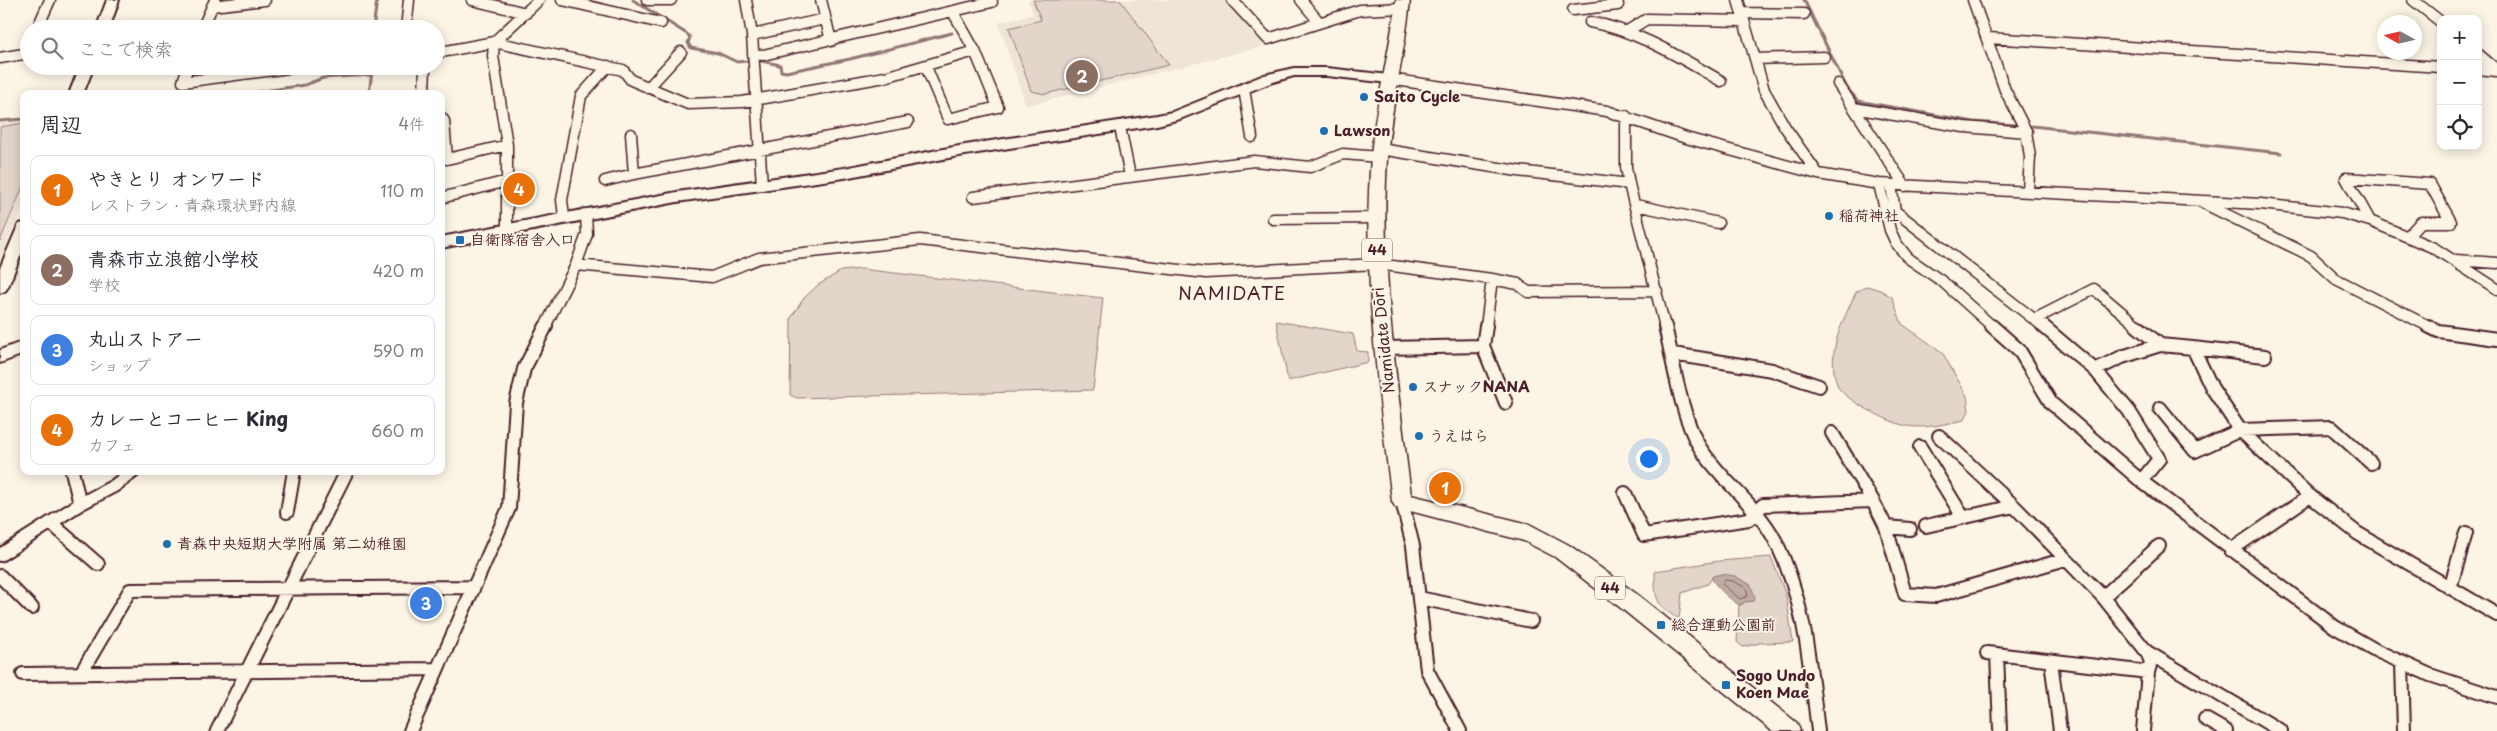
<!DOCTYPE html>
<html lang="ja">
<head>
<meta charset="utf-8">
<style>
	body { margin:0; font-family:"Playpen Sans","Klee One",sans-serif; background:#f2f2f3; color:#2b2b33 }
	.controls { position:absolute; right:15px; top:15px; display:grid; overflow:hidden; border-radius:10px; box-shadow:0 2px 12px #0003 }
	.controls button { width:45px; height:45px; display:grid; place-items:center; padding:0; border:0; border-bottom:1px solid #e1e1e2; background:#fff; color:#2b2b33; font:25px sans-serif }
	.compass { position:absolute; left:2377px; top:15px; width:45px; height:45px; border-radius:50%; background:#fff; box-shadow:0 2px 12px #0003; rotate:278deg }
	.you { position:absolute; left:1648px; top:458px; width:18px; height:18px; margin:-12px; border:4px solid #fff; border-radius:50%; background:#1a73e8; box-shadow:0 0 0 8px #1a73e833 }
	.badge { display:grid; place-items:center; width:32px; height:32px; border-radius:50%; background:#1f6fb2; color:#fff; font-size:16px; font-weight:700 }
	.pin { position:absolute; translate:-50% -50%; border:2px solid #fff; box-shadow:0 1px 5px #0006 }
	.list { margin:0; padding:0; list-style:none }
	h2 { display:flex; justify-content:space-between; align-items:center; height:65px; margin:0; padding:0 20px; font-size:21px }
	h2 small { font-size:16px; font-weight:400; color:#7c7c81 }
	.list li { display:grid; grid-template-columns:32px 1fr auto; gap:15px; align-items:center; box-sizing:border-box; height:70px; margin:0 10px 10px; padding:0 10px; border:1px solid #e1e1e2; border-radius:10px }
	.list b { display:block; font-size:19px; white-space:nowrap }
	.list p { margin:0; font-size:16px; white-space:nowrap; color:#7c7c81 }
	.list em { font-size:16px; font-style:normal; color:#7c7c81 }
	.icon { flex:none; width:28px; height:28px; fill:none; stroke:currentColor; stroke-width:2; stroke-linecap:round; stroke-linejoin:round }
	.map { position:relative; flex:none; width:2497px; height:731px; overflow:hidden }
	.search { position:absolute; background:#fff; box-shadow:0 2px 12px #0003; left:20px; top:20px; width:425px; height:55px; display:flex; align-items:center; gap:12px; box-sizing:border-box; padding:0 18px; border-radius:28px; color:#7c7c81; font-size:19px }
	.panel { position:absolute; background:#fff; box-shadow:0 2px 12px #0003; left:20px; top:90px; width:425px; height:385px; border-radius:10px }
	.map>svg:first-child { display:block }
</style>
</head>
<body>
<div class="map">
<svg width="2497" height="731" viewBox="0 0 2497 731">
	<rect width="100%" height="100%" fill="#fcf5e5"/>
	<filter id="ink" filterUnits="userSpaceOnUse"><feTurbulence type="fractalNoise" baseFrequency=".02" numOctaves="2"/><feDisplacementMap in="SourceGraphic" scale="10" xChannelSelector="R" yChannelSelector="G"/><feConvolveMatrix kernelMatrix="1 2 1 2 8 2 1 2 1" color-interpolation-filters="sRGB"/></filter>
	<g filter="url(#ink)">
		<path fill="#eee5d7" d="M1028,0H1229L1269,45L1026,106L998,22L1033,14Z
			M24,121V201L0,262V123Z"/>
		<path fill="#e2d5ca" stroke="#967a7a" d="M1033,0H1120L1169,65L1045,94L1031,91L1009,28L1041,20Z
			M24,123V184L0,241V127Z
			M861,269L1103,298L1093,390L797,398L790,395L791,318L804,298L818,285L841,271Z
			M1867,286L1880,290L1892,297L1902,324L1942,352L1967,396L1969,411L1964,420C1946,424 1926,429 1907,426C1892,424 1845,400 1838,387C1836,383 1835,376 1834,372C1830,343 1845,317 1856,292Z
			M1276,321L1353,334L1357,351L1368,352V362L1288,381Z
			M1771,557L1786,595L1793,642L1760,643L1743,647L1737,642L1739,605L1743,604L1713,576L1708,584L1682,593L1679,619C1654,605 1655,597 1655,571L1719,561Z"/>
		<path fill="#c0aca5" stroke="#917474" d="M1721,574L1735,576L1751,585L1755,598L1754,601L1745,602L1739,605C1730,599 1717,588 1712,579L1713,576Z"/>
		<g fill="none" stroke-linecap="round" stroke-linejoin="round">
			<path stroke="#79575c" stroke-width="1" d="M1725,580L1733,581L1746,588L1748,596L1740,599L1722,584Z"/>
			<path stroke="#917474" stroke-width="3" d="M633,0L687,34L690,37L688,43L691,48L718,53L737,62L757,60L780,65L781,71L786,72L850,59L952,33
				M1804,0L1847,88L1858,101L1974,122L2015,125
				M373,29L377,0
				M242,94L305,85L323,78L371,75
				M369,94L372,71
				M0,121L24,119
				M2032,126L2281,153"/>
			<defs>
				<path id="street-far1" d="M472,0L526,13
					M562,0L661,23
					M647,0H671
					M746,0L752,35L762,185
					M821,0L831,41
					M1232,0L1268,39L1360,10L1402,8
					M1301,0L1319,22
					M1738,0L1764,90L1785,127L1818,174
					M1973,0L2005,90L2026,131L2030,157L2028,191
					M2413,0L2441,22
					M212,6L265,0
					M1573,10L1618,5L1617,0
					M1742,13L1804,14
					M1590,22C1639,31 1679,57 1721,81
					M37,29L50,0
					M202,29L215,0
					M406,29L409,0
					M1629,30L1647,19L1744,21
					M752,35L825,19
					M1988,38L2441,67
					M436,53L494,42L623,70L631,80L688,104L742,102L885,77L975,51
					M753,54L763,55L992,2
					M2478,54L2497,70
					M0,58L29,53
					M1755,59L1824,57
					M188,66L183,82L304,66
					M926,67L948,119L998,107L975,51L953,12
					M2478,69L2497,71
					M1389,79L1607,111L1686,138L1818,174L1879,184L2261,204L2342,213L2370,221L2434,248L2497,289
					M1838,84L1905,186
					M648,88L681,52
					M1244,89L1252,137
					M424,94L425,66
					M1854,108L1964,127L2027,132
					M1626,116V167L1629,184L1665,327
					M441,117L444,121L447,159L507,145
					M1120,127L1130,176
					M631,134L634,174L908,122
					M1380,149L1518,171L1629,184
					M605,181L634,174
					M1879,184L1890,230L1896,243L1908,258L1943,282L1993,327
					M1891,185L1895,211L2044,327
					M973,197L1254,161L1310,167L1343,154L1379,157
					M441,198L507,181
					M2203,203L2311,256L2336,279L2430,327
					M1636,205L1718,223
					M564,217L562,200L581,96L608,66
					M1273,219L1376,218
					M2370,221L2346,178L2430,184L2451,222H2421L2408,236
					M507,230V145L493,56L494,42L539,0
					M2456,260L2497,263
					M576,265L712,277L759,258L920,240L1206,273L1377,264L1492,279L1518,284L1528,292L1657,291
					M2035,319L2094,289L2139,327
					M545,327L576,265L587,234L586,214
					M1486,327L1492,279"/>
				<path id="street" d="M1486,326L1483,346L1506,403
					M1665,326C1673,360 1681,416 1699,446C1720,480 1756,504 1775,540C1805,599 1810,666 1818,731
					M1992,326L2019,350L2051,403L2141,481L2335,627L2377,651L2430,675L2497,697
					M2043,326L2095,370
					M2137,326L2160,345
					M2428,326L2438,331L2497,339
					M1385,348L1483,346
					M2193,348L2265,356
					M1673,354L1772,370L1819,386
					M2160,408L2195,451L2240,430L2331,427L2371,463
					M1939,436L2014,506L2103,597L2147,652L2281,731
					M1920,447L1963,517
					M72,471L80,504
					M2141,481L2159,459L2129,411L2095,370L2122,357L2160,345L2193,348L2212,388L2240,430L2310,496L2357,533L2497,615
					M1625,493L1644,535L1749,519L1763,505L1873,501L1832,433
					M1402,501L1413,546L1427,670L1460,731
					M1873,501L1886,527L1905,594L1936,596L2066,559
					M287,512L294,471
					M51,523L98,564
					M1926,526L2014,506
					M1886,527L1910,529
					M2231,550L2310,496
					M0,555L80,504L114,486L134,471
					M0,576L32,608
					M2450,588L2466,533
					M2103,597L2159,546
					M1419,598L1531,621
					M1987,653L2148,672L2151,662L2147,652
					M1997,654L2000,729
					M2051,661L2060,731
					M2402,663L2404,731
					M81,673L130,590L473,587
					M23,674L437,669
					M2205,719L2226,731
					M217,731L347,471
					M410,731L509,508L516,403L524,369L546,326
					M2143,731L2148,672"/>
				<path id="secondary" d="M107,0H119L109,29H96Z
					M80,66H94L83,94H69Z
					M1294,68H1327L1389,75L1396,79L1389,83L1327,76H1294L1273,82L1180,119L1157,125L959,156L844,178L677,202L441,248V237L677,192L844,168L959,146L1157,115L1172,112L1264,75Z
					M24,223V247L8,287L5,291L0,293V268L17,228L19,224Z
					M24,341V354L0,363V350Z"/>
				<path id="primary" d="M1396,0H1410C1405,53 1391,105 1387,158C1380,271 1397,383 1411,495L1529,524L1569,545L1638,595L1797,723L1800,731H1772L1622,609L1555,557L1524,541L1395,507L1392,501C1378,387 1362,272 1371,157C1375,104 1390,53 1396,0Z"/>
			</defs>
			<use href="#street-far1" stroke="#4a1f2b" stroke-width="13"/>
			<use href="#street" stroke="#4a1f2b" stroke-width="16"/>
			<use href="#secondary" stroke="#4a1f2b" stroke-width="4"/>
			<use href="#primary" stroke="#4a1f2b" stroke-width="3"/>
			<use href="#street-far1" stroke="#fcf5e5" stroke-width="10"/>
			<use href="#street" stroke="#fcf5e5" stroke-width="12"/>
			<use href="#secondary" fill="#fcf5e5" fill-rule="evenodd"/>
			<use href="#primary" fill="#fcf5e5" fill-rule="evenodd"/>
		</g>
	</g>
	<g fill="#1f6fb2" stroke="#fcf5e5" stroke-width="2">
		<circle cx="1364" cy="97" r="5"/>
		<circle cx="1324" cy="131" r="5"/>
		<circle cx="1829" cy="216" r="5"/>
		<rect x="455" y="235" width="10" height="10" rx="2.5"/>
		<circle cx="1413" cy="387" r="5"/>
		<circle cx="1419" cy="436" r="5"/>
		<circle cx="167" cy="544" r="5"/>
		<rect x="1656" y="620" width="10" height="10" rx="2.5"/>
		<rect x="1721" y="680" width="10" height="10" rx="2.5"/>
	</g>
	<g text-anchor="middle" stroke-width="4" stroke-linejoin="round" paint-order="stroke">
		<g fill="#fcf5e5" stroke="#7f5f63" stroke-width="1">
			<rect x="1362" y="238.5" width="30" height="23" rx="4"/>
			<rect x="1595" y="576.5" width="30" height="23" rx="4"/>
		</g>
		<g font-size="14" font-weight="bold" fill="#4a1f2b">
			<text x="1377" y="255">44</text>
			<text x="1610" y="593">44</text>
		</g>
		<g font-size="15" font-weight="bold" fill="#4a1f2b" stroke="#fcf5e5" text-anchor="start">
			<text x="1374" y="102">Saito Cycle</text>
			<text x="1334" y="136">Lawson</text>
			<text x="1839" y="221">稲荷神社</text>
			<text x="470" y="245">自衛隊宿舎入口</text>
			<text x="1423" y="392">スナックNANA</text>
			<text x="1429" y="441">うえはら</text>
			<text x="177" y="549">青森中央短期大学附属 第二幼稚園</text>
			<text x="1671" y="630">総合運動公園前</text>
			<text x="1736" y="681">Sogo Undo<tspan x="1736" dy="17">Koen Mae</tspan></text>
		</g>
		<g font-size="15" fill="#4a1f2b" stroke="#fcf5e5">
			<text transform="translate(1384 340) rotate(-96)" y="5">Namidate Dōri</text>
		</g>
		<g font-size="18" letter-spacing="1" fill="#4a1f2b" stroke="#fcf5e5">
			<text x="1232" y="300">NAMIDATE</text>
		</g>
	</g>
</svg>
<div class="controls">
<button>+</button>
<button>−</button>
<button><svg class="icon" aria-label="locate" viewBox="0 0 24 24"><circle cx="12" cy="12" r="6"/><path d="M12 2v4M12 18v4M2 12h4M18 12h4"/></svg></button>
</div>
<svg class="compass" viewBox="-18 -18 36 36"><path d="M0-13l5 13h-10z" fill="#e53935"/><path d="M0 13l5-13h-10z" fill="#7c7c81"/></svg>
<div class="you"></div>
<div class="pin badge" style="left:1445px;top:488px;background:#e8710a">1</div>
<div class="pin badge" style="left:1082px;top:76px;background:#8d6e63">2</div>
<div class="pin badge" style="left:426px;top:603px;background:#3f7fe0">3</div>
<div class="pin badge" style="left:519px;top:189px;background:#e8710a">4</div>
<div class="search"><svg class="icon" aria-label="search" viewBox="0 0 24 24"><circle cx="10" cy="10" r="6"/><path d="M15 15l6 6"/></svg>ここで検索</div>
<section class="panel">
<h2>周辺<small>4件</small></h2>
<ul class="list">
<li><span class="badge" style="background:#e8710a">1</span><div><b>やきとり オンワード</b><p>レストラン · 青森環状野内線</p></div><em>110 m</em></li>
<li><span class="badge" style="background:#8d6e63">2</span><div><b>青森市立浪館小学校</b><p>学校</p></div><em>420 m</em></li>
<li><span class="badge" style="background:#3f7fe0">3</span><div><b>丸山ストアー</b><p>ショップ</p></div><em>590 m</em></li>
<li><span class="badge" style="background:#e8710a">4</span><div><b>カレーとコーヒー King</b><p>カフェ</p></div><em>660 m</em></li>
</ul>
</section>
</div>
</body>
</html>
